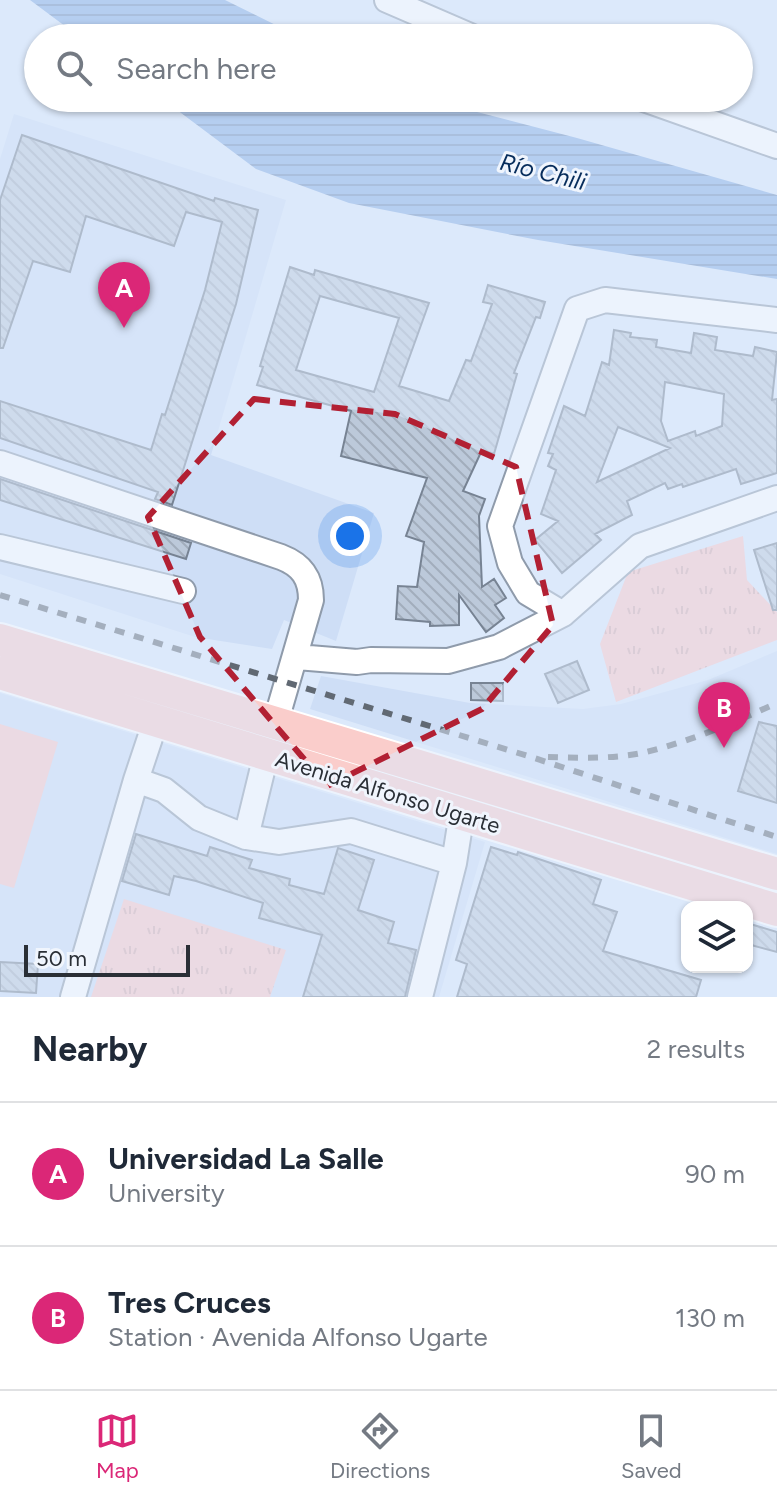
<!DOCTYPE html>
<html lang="en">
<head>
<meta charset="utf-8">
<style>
	body { margin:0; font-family:Figtree,sans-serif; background:#f6f6f7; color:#1f2937 }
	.controls { position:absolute; right:24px; bottom:24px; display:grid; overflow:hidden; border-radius:16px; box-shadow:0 2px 6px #0004 }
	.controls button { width:72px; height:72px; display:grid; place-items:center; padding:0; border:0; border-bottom:2px solid #e0e1e3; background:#fff; color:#1f2937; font:40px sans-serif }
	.scale { position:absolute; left:24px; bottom:20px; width:166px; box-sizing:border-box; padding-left:8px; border:4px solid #2a2f36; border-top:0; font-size:22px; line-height:28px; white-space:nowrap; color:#2a2f36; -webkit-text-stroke:6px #f0f5fd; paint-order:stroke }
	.you { position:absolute; left:350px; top:536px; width:28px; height:28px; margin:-20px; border:6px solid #fff; border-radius:50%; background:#1a73e8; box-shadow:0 0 0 12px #1a73e833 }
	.badge { display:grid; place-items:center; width:52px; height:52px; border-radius:50%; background:#db2777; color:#fff; font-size:26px; font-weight:700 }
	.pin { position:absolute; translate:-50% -66px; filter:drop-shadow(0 2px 4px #0008) }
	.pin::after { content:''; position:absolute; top:42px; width:28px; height:24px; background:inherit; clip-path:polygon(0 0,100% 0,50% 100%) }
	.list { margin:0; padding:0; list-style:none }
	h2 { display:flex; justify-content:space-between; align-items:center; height:104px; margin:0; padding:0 32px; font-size:34px }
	h2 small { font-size:26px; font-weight:400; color:#747a83 }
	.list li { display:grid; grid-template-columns:52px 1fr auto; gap:24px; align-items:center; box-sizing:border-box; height:144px; padding:0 32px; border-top:2px solid #e0e1e3 }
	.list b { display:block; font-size:30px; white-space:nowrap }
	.list p { margin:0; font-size:26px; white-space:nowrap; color:#747a83 }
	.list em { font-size:26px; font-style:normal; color:#747a83 }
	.icon { flex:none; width:44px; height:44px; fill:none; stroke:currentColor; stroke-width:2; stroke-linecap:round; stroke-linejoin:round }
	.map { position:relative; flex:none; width:777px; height:997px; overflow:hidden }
	.search { position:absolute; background:#fff; box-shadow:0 2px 6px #0004; left:24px; right:24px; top:24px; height:88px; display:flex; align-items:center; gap:20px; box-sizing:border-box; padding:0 28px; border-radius:44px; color:#747a83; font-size:30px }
	.sheet { height:392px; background:#fff }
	nav { display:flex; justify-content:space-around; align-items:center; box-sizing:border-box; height:112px; border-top:2px solid #e0e1e3; background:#fff; font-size:22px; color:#747a83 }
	nav a { display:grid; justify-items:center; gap:4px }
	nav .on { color:#db2777 }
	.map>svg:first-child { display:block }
</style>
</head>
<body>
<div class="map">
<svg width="777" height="997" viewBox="0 0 777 997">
	<defs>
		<pattern id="grass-tufts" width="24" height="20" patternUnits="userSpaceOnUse" patternTransform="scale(2)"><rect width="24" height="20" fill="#fcc7c6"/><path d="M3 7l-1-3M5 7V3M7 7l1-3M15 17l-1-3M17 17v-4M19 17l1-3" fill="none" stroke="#d8abab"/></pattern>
		<pattern id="water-rules" width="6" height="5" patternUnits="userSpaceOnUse" patternTransform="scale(2)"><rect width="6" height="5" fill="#86ade2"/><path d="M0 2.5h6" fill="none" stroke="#6e8db8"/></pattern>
		<pattern id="building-back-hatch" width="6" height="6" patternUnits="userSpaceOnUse" patternTransform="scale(2)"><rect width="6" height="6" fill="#bcc9da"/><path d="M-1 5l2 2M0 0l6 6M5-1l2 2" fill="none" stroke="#a2adbc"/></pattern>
	</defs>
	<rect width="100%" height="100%" fill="#dce9fb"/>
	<path fill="#cedef6" d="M14,114L286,200L211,455L374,513L336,641L284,620L272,649L195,637L0,574V159Z
		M777,651V854L310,709L321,676L470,703L583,709L621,704L708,680Z
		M0,693L485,842L439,997H0Z"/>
	<path fill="url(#grass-tufts)" d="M743,536L747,580L777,612V640L616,702L600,644L628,572Z
		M124,899L286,950L270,997H91Z"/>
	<path fill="#fcc7c6" d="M0,724L58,742L14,888L0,884Z"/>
	<path fill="url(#water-rules)" d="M30,0H225L302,38H81Z
		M161,98H423L577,138L777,195V279L538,240L349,203L256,169Z"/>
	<path fill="url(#building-back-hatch)" stroke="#778393" stroke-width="2" fill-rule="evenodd" d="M22,135L214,201L215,198L258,210L236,304L172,505L155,499L158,492L0,438V401L151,450L162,414L165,415L205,290L222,222L186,212L174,246L86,216L70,272L33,261L3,348H0V200Z
		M290,267L314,275L315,270L429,303L399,386L449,401L466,360L471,361L492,304L483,302L488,285L545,302L540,318L536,317L514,373L517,374L494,454L482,450L463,491L485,499L479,516L482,587L494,579L506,598L495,605L504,618L486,632L459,595V625L430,626V622L396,619L398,586L417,587L424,542L406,536L427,478L341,456L351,411L257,385L263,367L260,366ZM320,296L399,318L374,392L296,370Z
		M614,330L631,333L630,337L657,340L656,347L691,353L694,333L717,337L715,350L753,356L755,347L777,352L772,400L777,399V473L741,484L736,469L683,487L682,484L668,489L665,483L627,501L632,515L595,534L601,540L562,573L535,540L558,521L541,514L556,470L548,466L553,454L548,453L564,406L585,416L602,362L609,365ZM665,382L724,394L722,426L696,436L695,431L668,441L661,421ZM618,427L670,448L597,482Z
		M0,479L191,543L186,559L0,500Z
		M777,543V610H773L754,550Z
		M577,661L589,690L558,703L545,674Z
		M471,683H503V701L471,700Z
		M759,722L777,726V803L738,791Z
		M136,834L207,856L210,847L252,860L249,868L290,879L289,885L324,894L338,848L374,860L358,910L394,922L388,943L416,950L405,997H303L322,935L259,918L263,903L196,881L174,876L169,895L122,881Z
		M491,847L517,855L518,852L601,880L593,904L617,912L603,951L701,980L696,997H457L467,964L456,960Z
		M747,923L777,932V952L747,944Z
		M0,962L38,964L36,993L0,991Z"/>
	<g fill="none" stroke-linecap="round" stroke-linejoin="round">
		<defs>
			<path id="minor" d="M387,0L475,38
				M641,98L777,146
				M0,463L281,557C302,565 311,578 311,600L266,755L246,837
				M0,547L183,591
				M563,614L528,593L510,563L500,526L577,309L605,300L777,320
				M297,657L357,662L371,660L448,661L499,647L563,614L640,546L777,498
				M136,780L164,790L199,818L246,837L279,842L351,831L454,863
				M73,997L136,780L161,705
				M420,997L454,863L464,800"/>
			<path id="major" d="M0,640L777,874
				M0,673L777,910"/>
		</defs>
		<use href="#minor" stroke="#8f9bab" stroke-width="28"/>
		<use href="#major" stroke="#fff" stroke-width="36"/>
		<use href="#minor" stroke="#fff" stroke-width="24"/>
		<use href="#major" stroke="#facdcb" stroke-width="32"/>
		<path stroke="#616973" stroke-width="6" stroke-dasharray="10 10" stroke-linecap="butt" d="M0,595L528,756L777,837
			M548,757C579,758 612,759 642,753C689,742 733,723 777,703"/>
	</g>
	<path d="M0 0H777V997H0ZM254,399L395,414L516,467L553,625L482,709L327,786L200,637L148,517Z" fill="#dce9fb" fill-opacity=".55" fill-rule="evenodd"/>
	<path fill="none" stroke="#b22033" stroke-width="6" stroke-dasharray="16 10" stroke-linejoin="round" d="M254,399L395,414L516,467L553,625L482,709L327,786L200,637L148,517Z"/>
	<g text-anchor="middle" stroke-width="6" stroke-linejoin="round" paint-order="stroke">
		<g font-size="22" fill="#2a2f36" stroke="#f0f5fd">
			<text transform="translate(388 792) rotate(17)" y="8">Avenida Alfonso Ugarte</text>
		</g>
		<g font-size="24" font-style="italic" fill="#072d5c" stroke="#f0f5fd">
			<text transform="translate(543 172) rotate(14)" y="8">Río Chili</text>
		</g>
	</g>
</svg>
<div class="controls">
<button><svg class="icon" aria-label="layers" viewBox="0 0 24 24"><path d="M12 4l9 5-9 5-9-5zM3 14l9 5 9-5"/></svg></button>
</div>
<div class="scale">50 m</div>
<div class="you"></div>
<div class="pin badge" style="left:124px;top:328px">A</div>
<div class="pin badge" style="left:724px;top:748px">B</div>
<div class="search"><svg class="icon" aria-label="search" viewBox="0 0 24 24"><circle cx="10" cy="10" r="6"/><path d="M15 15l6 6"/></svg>Search here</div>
</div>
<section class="sheet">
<h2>Nearby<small>2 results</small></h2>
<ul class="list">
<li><span class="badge">A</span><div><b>Universidad La Salle</b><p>University</p></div><em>90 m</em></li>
<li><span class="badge">B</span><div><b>Tres Cruces</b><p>Station · Avenida Alfonso Ugarte</p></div><em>130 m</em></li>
</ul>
</section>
<nav>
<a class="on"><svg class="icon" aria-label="map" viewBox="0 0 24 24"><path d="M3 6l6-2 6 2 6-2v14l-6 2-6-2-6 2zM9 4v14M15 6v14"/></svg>Map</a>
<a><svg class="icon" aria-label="directions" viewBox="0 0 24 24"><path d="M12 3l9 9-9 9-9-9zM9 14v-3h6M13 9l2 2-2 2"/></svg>Directions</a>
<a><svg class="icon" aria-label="saved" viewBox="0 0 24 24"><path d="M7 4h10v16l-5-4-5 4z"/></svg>Saved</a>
</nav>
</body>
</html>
